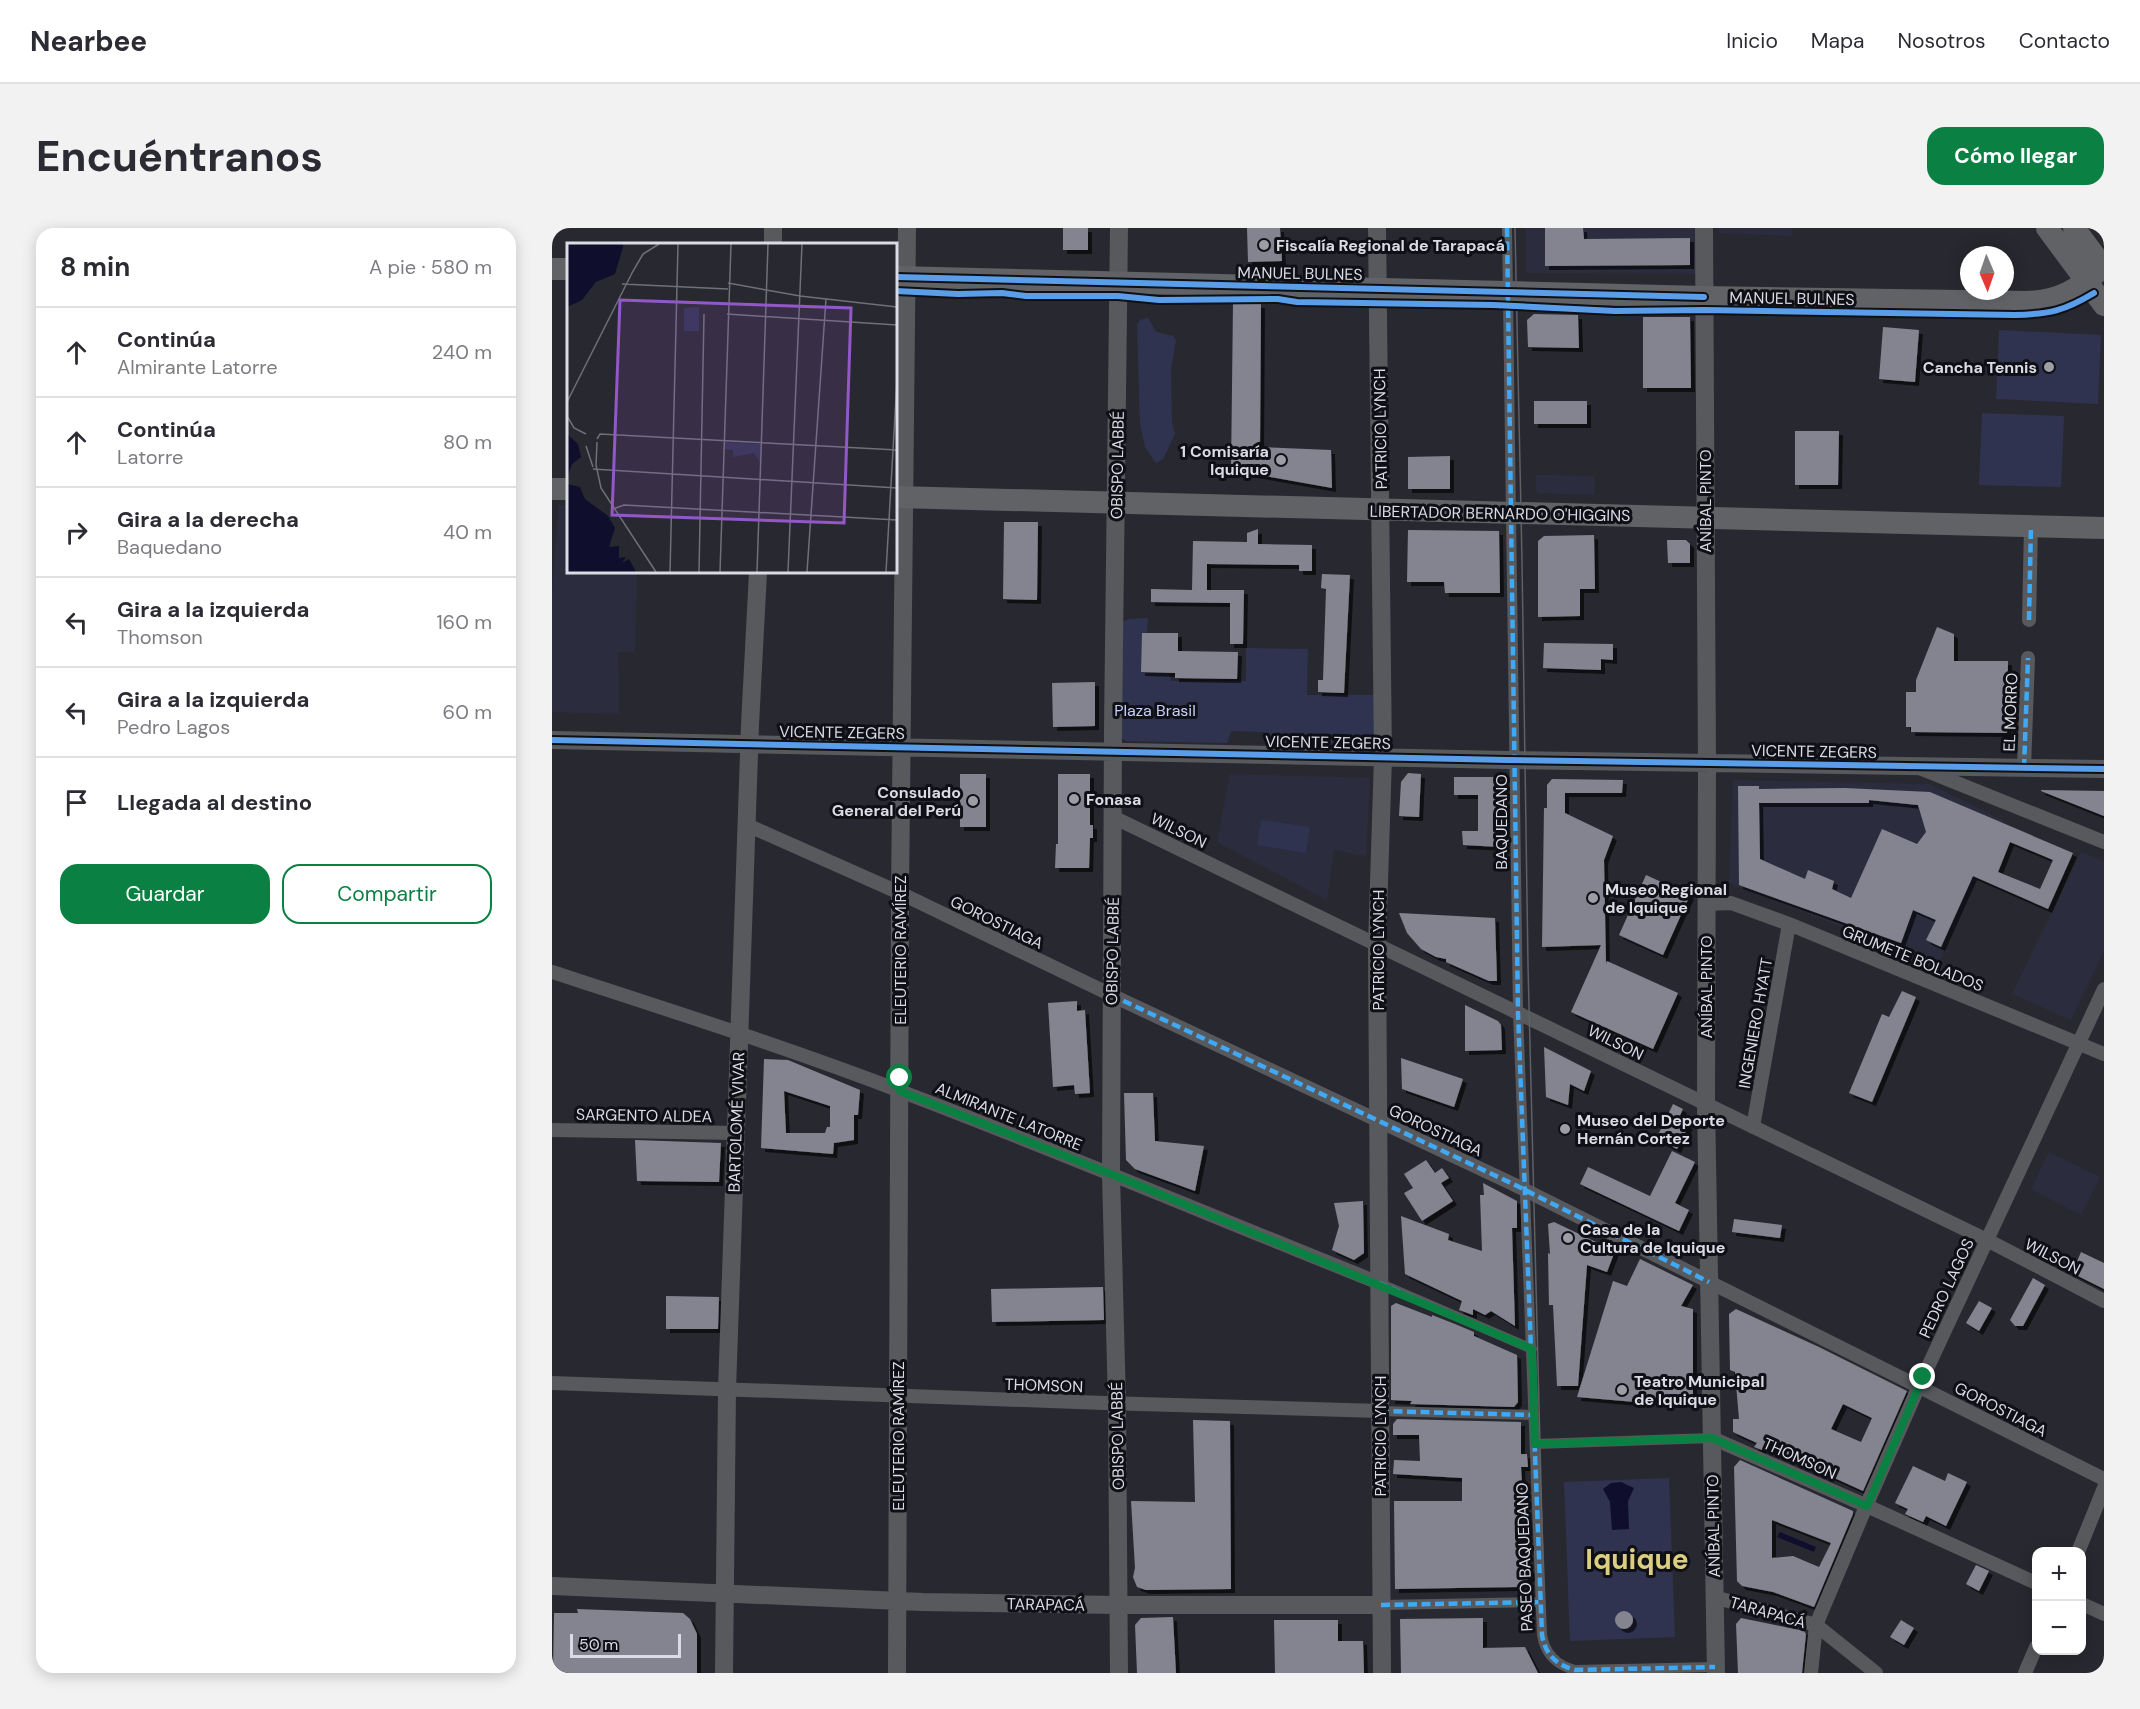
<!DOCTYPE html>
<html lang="es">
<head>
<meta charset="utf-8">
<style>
	body { margin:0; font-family:"DM Sans",sans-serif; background:#f2f2f3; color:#2b2b33 }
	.controls { position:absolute; right:18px; bottom:18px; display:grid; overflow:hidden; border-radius:12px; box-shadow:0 3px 15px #0003 }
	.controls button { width:54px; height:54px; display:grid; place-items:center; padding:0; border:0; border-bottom:2px solid #e1e1e2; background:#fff; color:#2b2b33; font:30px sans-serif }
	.compass { position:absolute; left:1408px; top:18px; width:54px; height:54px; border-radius:50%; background:#fff; box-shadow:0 3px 15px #0003; rotate:178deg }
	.scale { position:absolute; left:18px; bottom:15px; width:111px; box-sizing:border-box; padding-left:6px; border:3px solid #dadbe4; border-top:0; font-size:16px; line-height:21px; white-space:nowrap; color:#dadbe4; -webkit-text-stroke:4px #0f1015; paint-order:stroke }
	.stop { position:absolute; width:18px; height:18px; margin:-14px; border:4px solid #0b8043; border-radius:50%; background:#fff }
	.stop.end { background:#0b8043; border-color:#fff; box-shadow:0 2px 6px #0008 }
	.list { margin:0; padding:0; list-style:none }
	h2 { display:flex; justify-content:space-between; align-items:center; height:78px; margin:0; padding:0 24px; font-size:26px }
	h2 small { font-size:20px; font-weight:400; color:#7c7c81 }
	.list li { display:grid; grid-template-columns:39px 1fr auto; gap:18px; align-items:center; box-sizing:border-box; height:90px; padding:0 24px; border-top:2px solid #e1e1e2 }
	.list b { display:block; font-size:22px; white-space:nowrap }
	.list p { margin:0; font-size:20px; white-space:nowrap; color:#7c7c81 }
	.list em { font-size:20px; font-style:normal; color:#7c7c81 }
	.actions { display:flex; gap:12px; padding:18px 24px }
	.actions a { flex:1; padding:14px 0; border:2px solid #0b8043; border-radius:18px; text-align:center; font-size:21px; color:#0b8043 }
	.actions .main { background:#0b8043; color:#fff }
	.icon { flex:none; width:33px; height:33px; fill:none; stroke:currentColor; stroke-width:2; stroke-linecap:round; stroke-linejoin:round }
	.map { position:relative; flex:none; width:1552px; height:1445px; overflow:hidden; border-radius:18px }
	header { display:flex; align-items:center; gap:36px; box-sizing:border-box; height:84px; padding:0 30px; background:#fff; border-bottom:2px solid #e1e1e2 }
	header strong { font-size:28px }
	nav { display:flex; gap:33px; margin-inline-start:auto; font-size:21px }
	.intro { display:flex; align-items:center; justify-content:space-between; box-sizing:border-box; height:144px; padding:0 36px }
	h1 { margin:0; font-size:42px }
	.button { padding:15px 27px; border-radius:18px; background:#0b8043; color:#fff; font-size:21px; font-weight:700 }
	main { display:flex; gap:36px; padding:0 36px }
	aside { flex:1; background:#fff; border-radius:18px; box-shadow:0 3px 15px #0003 }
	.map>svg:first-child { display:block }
</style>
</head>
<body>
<header>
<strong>Nearbee</strong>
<nav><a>Inicio</a><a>Mapa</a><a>Nosotros</a><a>Contacto</a></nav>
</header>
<div class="intro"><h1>Encuéntranos</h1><a class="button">Cómo llegar</a></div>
<main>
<aside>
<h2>8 min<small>A pie · 580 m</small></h2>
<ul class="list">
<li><svg class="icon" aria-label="ahead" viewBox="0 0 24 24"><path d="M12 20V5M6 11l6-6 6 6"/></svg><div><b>Continúa</b><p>Almirante Latorre</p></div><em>240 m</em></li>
<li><svg class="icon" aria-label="ahead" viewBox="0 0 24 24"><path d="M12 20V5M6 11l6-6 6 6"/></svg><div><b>Continúa</b><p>Latorre</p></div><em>80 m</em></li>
<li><svg class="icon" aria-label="right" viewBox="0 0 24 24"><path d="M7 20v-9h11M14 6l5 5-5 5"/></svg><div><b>Gira a la derecha</b><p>Baquedano</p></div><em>40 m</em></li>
<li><svg class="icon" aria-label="left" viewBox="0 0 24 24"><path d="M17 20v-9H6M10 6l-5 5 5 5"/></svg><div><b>Gira a la izquierda</b><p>Thomson</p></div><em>160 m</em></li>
<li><svg class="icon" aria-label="left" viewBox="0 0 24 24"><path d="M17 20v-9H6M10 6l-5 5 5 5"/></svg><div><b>Gira a la izquierda</b><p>Pedro Lagos</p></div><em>60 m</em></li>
<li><svg class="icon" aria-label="arrive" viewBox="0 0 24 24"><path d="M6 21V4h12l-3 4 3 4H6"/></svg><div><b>Llegada al destino</b></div></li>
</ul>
<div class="actions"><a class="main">Guardar</a><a>Compartir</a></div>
</aside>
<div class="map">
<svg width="1552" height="1445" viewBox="0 0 1552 1445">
	<defs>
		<filter id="shadow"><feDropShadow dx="4" dy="4" stdDeviation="0" flood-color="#0009"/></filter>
	</defs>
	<rect width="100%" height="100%" fill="#282930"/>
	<path fill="#2b2d3e" d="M974,0H1147L1148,46L974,45Z
		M1167,0H1240V8L1167,5Z
		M984,247L1042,248L1043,267L987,265L984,262Z
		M7,277L16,278V344L85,345L83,424H66L67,486L0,484V365Z
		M678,546L818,550L814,628L782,622L775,672L665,614Z
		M1181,552L1377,556L1452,593L1386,736L1177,655Z
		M1529,624L1552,633V722L1519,792L1460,766Z
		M1497,924L1548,949L1529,987L1479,961Z"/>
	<path fill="#303350" d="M596,90L604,104L621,108L624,112L619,141L620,194L623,206L611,231L604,235L593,219L588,197L585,96L588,92Z
		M1447,102L1549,107L1546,176L1444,171Z
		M1430,185L1512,188L1509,259L1427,257Z
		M596,390L595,405H590L589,444L618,445L619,453H694V420L756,421L755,467H824L823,508L817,516L809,517L719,516L712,504L679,503L675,515L574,513L568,509L566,397L576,391Z
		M709,592L758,599L754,625L705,617Z
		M1117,1250L1123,1409L1018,1413L1012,1254Z"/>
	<path fill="#0f0e2c" d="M1069,1254L1082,1260L1076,1273L1077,1301L1060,1302L1058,1274L1051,1261L1059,1255Z
		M1228,1304L1264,1319L1262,1324L1225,1309Z"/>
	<path fill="#838490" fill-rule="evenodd" filter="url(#shadow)" d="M511,0H536V22H511Z
		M695,0H728L730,33L696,34Z
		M993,0H1031L1032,11L1138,10V37L993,38Z
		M681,75L709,76L708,219L779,222L780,260L679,242Z
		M982,86L1026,87L1027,120L976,119L975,92Z
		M1091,89H1138L1139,160H1091Z
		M1331,99L1367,102L1363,154L1327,151Z
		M982,173H1035V196H982Z
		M1243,203H1287L1286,257H1243Z
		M898,228V261H856V229Z
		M452,294H486L485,372L451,371Z
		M706,301V316L760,317V343H747V337L655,336V362H692L691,416H678V375L599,374V361L640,362L641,313L695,314V305Z
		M856,302L947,303L948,365H893L892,354H855Z
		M1042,307L1043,361H1028V388L986,389V313L992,308Z
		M1115,312H1134L1138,316V335H1116Z
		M770,346L798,347L792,465L766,464V452H771L774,361L769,360Z
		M1385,399L1402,406V433H1456L1455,505L1359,504V499H1354V464H1364V452Z
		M590,405H626V423L686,424L685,451L623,450V445L589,444Z
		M992,415L1061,416V432L1049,431V442L991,440Z
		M543,454V498L501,499L500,455Z
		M856,545L869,546L867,589L847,588L849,554Z
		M408,546H434V599H408Z
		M506,546H538V597H541V610H538L537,640H503L504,616H506Z
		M902,549H941L946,554L948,619L911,617L910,603H926V567H902Z
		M1000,551L1071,552L1070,565H1013V585L1061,608L1052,632L1054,736L1055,733L1126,765L1101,821L1019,784L1049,717L990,719L992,580H995V557Z
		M1186,558H1207V561L1293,560L1378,564L1521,625L1496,681L1421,648L1389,719L1374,712L1384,692L1361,682L1349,715L1187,657ZM1317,572L1366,577L1374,604L1365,616L1330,601L1299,670L1280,661L1282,653L1256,642L1253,651L1208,631L1207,575H1317ZM1458,614L1501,632L1488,661L1446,644Z
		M1489,562L1552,563V588L1489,563Z
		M1094,647L1138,667L1111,727L1067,707Z
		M847,685L943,690L945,753H937L894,734V731L884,729L869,721L855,705Z
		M1350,763L1364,769L1320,874L1297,865L1330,786L1337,789Z
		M525,773V783L533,782L538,865L523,866L522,857L501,859L496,775Z
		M913,777L946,793L949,797L950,822L913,823Z
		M992,819L1039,843L1032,863L1018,856L1016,877L994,869Z
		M849,830L911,851L902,879L850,861Z
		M212,831L236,832L308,862L306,887H302V912L282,915L281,926L209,920ZM232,863L278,878V899H275L273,905H234Z
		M572,865H601L603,913L652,918L643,963L583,941L574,932Z
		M1121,876L1131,881L1126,892L1137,897L1125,921L1104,911Z
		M83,912L169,915L167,954L85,953Z
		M1120,923L1143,934L1123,975L1137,982L1127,1003L1028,956L1036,939L1098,968Z
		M874,932L883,945L890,940L897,950L889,955L901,973L870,993L852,965L861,960L852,946Z
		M931,955L965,973V1000H960L963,1098L939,1083L933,1087L921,1081V1087L907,1082L910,1073L853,1046L849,988L897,1006L896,1012L930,1023L928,967H932Z
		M811,973L812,1025L802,1032L780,1022L787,998L782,975Z
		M1182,991L1230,997L1228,1010L1180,1004Z
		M1002,994L1063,1023L1055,1044L1035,1037L1026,1158H1005L1001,1077H997L996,1025L998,1026L996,996Z
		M1529,1024L1552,1035V1061L1520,1045Z
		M1088,1031L1141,1057L1129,1078L1141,1081V1174L1096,1170L1095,1175L1025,1169L1061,1053L1075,1058Z
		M1481,1050L1493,1057L1471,1098H1463L1458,1092Z
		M551,1059L552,1092L440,1094L439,1061Z
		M114,1068L167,1069L166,1101H114Z
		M1427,1073L1440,1080L1427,1103L1414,1095Z
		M844,1075L880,1089V1087L903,1096L922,1104V1108L965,1127L966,1174L962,1179L858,1176L860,1173L839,1172V1078Z
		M1184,1081L1267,1119L1355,1163L1311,1263L1212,1218L1210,1222L1202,1219L1205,1215L1181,1204V1191H1187L1183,1144L1178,1142L1177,1086ZM1291,1176L1320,1190L1309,1214L1279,1201Z
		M845,1191L969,1194V1226H975L976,1239H969L971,1272H966L967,1311H971L972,1341H980V1348L966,1359L843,1361L842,1273H910V1250L841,1246L842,1232L868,1233L867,1207H841V1196Z
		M641,1192L678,1193L679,1361L594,1362L585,1359L581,1349L583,1340L579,1273L643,1274Z
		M1188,1232L1301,1283V1286L1262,1379L1221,1364L1190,1358L1185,1353L1182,1239ZM1220,1292L1279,1315L1267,1339L1241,1328L1220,1330Z
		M1361,1238L1393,1253L1396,1245L1415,1254L1394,1298L1374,1288L1371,1294L1353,1286L1356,1281L1343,1275Z
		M1424,1337L1437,1343L1427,1363L1414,1356Z
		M25,1381L131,1385L138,1391L145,1406V1445H1L2,1385H26Z
		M1063 1392a9 9 0 1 1 18 0a9 9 0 1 1-18 0Z
		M621,1389L624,1445H585L583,1397L589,1390Z
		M931,1390V1420L973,1419L986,1445H849L848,1391Z
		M1189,1390L1252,1403L1254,1406L1250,1445H1186L1184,1396Z
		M722,1392H786V1413H811L812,1445H723Z
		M1349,1392L1362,1400L1352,1417L1338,1409Z"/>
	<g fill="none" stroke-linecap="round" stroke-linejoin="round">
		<path stroke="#58595c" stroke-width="10" d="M955,0L966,785L990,1407C993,1426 1004,1437 1023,1442L1163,1439
			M827,1055L980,1121
			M828,1183L982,1187
			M983,1216L1160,1210
			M829,1377L988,1374"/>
		<path stroke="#58595c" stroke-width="14" d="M1477,392L1479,298
			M1472,540L1476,430
			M1370,541L1552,614
			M561,589L1435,1012L1552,1073
			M195,597L348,665L572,773L961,956L1552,1251
			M1154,676L1179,675L1237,696L1552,826
			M0,744C117,782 233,819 348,863C509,924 667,991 827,1055
			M1201,899L1237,696
			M0,902L184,905
			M0,1155L552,1175L828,1183
			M1160,1210L1315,1278L1484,1355
			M1526,1324L1552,1260
			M1162,1369L1264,1397L1324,1445
			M1530,1376L1552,1386
			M1259,1445L1264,1397L1318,1269L1367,1158L1552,761
			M1473,1445L1484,1419"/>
		<path stroke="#58595c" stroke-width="18" d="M567,0L561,501L559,947L565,1176L567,1445
			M825,0L831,529L825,717L830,1445
			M1152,0L1155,535L1154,876L1164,1445
			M221,16V0
			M0,512L955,532L1552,541
			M0,1358L371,1374L566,1377H829
			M172,1445L175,1162L198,497L206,344
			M345,1445L348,665L355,0"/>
		<path stroke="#616266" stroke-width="22" d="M1495,0L1552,77
			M1522,0L1552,40
			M0,41H16
			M344,49L1152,69L1475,74C1509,73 1526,61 1551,39
			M0,261H16
			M344,269L1552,300"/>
		<path stroke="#5f6063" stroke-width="1.5" d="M963,0L970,333L976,737L991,1338L986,1369"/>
		<path stroke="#3fa9f5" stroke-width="4.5" stroke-dasharray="9 4.5" stroke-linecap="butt" d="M955,0L966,785L990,1407C993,1426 1004,1437 1023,1442L1163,1439
			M1477,392L1479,298
			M1472,540L1476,430
			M559,767L961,956L1157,1054
			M827,1055L980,1121
			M828,1183L982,1187
			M983,1216L1160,1210
			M829,1377L988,1374"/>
		<defs>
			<path id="cycleway" d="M344,49L1152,69
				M344,63L406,66L450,65L474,68H566L607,72L726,71L745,74L942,77L1063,83L1152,82L1463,87C1498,86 1512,83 1542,65
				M0,512L955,532L1552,541"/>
		</defs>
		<use href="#cycleway" stroke="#0f1015" stroke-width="10"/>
		<use href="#cycleway" stroke="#5a9eea" stroke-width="6"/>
	</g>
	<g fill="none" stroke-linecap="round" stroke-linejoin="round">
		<path stroke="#0b8043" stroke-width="8" d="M348,850V863L574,952L980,1121L983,1216L1160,1210L1315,1278L1371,1149"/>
	</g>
	<g fill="#9c9da5" stroke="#0f1015" stroke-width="2">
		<circle cx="712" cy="17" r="6"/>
		<circle cx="1497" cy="139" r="6"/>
		<circle cx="729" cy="232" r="6"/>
		<circle cx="522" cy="571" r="6"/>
		<circle cx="421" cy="573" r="6"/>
		<circle cx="1041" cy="670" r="6"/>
		<circle cx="1013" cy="901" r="6"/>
		<circle cx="1016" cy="1010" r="6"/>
		<circle cx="1070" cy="1162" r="6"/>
	</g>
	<g text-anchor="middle" stroke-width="6" stroke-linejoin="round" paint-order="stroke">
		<g font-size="16" font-weight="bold" fill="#dadbe4" stroke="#0f1015" text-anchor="start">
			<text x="724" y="23">Fiscalía Regional de Tarapacá</text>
			<text x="1485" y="145" text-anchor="end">Cancha Tennis</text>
			<text x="717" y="229" text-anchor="end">1 Comisaría<tspan x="717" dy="18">Iquique</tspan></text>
			<text x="409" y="570" text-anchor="end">Consulado<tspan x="409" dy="18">General del Perú</tspan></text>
			<text x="534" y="577">Fonasa</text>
			<text x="1053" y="667">Museo Regional<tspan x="1053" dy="18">de Iquique</tspan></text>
			<text x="1025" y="898">Museo del Deporte<tspan x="1025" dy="18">Hernán Cortez</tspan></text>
			<text x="1028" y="1007">Casa de la<tspan x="1028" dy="18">Cultura de Iquique</tspan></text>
			<text x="1082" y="1159">Teatro Municipal<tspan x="1082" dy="18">de Iquique</tspan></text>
		</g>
		<g font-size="16" fill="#dadbe4" stroke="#0f1015">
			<text transform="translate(748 45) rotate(1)" y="6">MANUEL BULNES</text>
			<text transform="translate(1240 70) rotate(1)" y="6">MANUEL BULNES</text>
			<text transform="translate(828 201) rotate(-91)" y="6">PATRICIO LYNCH</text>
			<text transform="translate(565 237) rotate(-89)" y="6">OBISPO LABBÉ</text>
			<text transform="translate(1153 273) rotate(-90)" y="6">ANÍBAL PINTO</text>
			<text transform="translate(948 285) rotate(1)" y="6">LIBERTADOR BERNARDO O'HIGGINS</text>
			<text transform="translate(1458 484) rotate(-88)" y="6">EL MORRO</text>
			<text transform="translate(290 504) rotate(1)" y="6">VICENTE ZEGERS</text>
			<text transform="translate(776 514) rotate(1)" y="6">VICENTE ZEGERS</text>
			<text transform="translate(1262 523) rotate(1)" y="6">VICENTE ZEGERS</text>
			<text transform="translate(949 594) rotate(-90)" y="6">BAQUEDANO</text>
			<text transform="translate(627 602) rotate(26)" y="6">WILSON</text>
			<text transform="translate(445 694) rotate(26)" y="6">GOROSTIAGA</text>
			<text transform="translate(348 722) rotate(-90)" y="6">ELEUTERIO RAMÍREZ</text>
			<text transform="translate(826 722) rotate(-90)" y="6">PATRICIO LYNCH</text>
			<text transform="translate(560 723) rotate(-89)" y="6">OBISPO LABBÉ</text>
			<text transform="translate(1361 730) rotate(22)" y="6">GRUMETE BOLADOS</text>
			<text transform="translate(1154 759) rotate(-90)" y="6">ANÍBAL PINTO</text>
			<text transform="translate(1203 795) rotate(-80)" y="6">INGENIERO HYATT</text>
			<text transform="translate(1064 814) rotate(26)" y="6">WILSON</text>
			<text transform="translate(92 887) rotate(1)" y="6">SARGENTO ALDEA</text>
			<text transform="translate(457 888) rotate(22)" y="6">ALMIRANTE LATORRE</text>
			<text transform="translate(184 894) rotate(-88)" y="6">BARTOLOMÉ VIVAR</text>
			<text transform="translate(884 902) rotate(25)" y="6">GOROSTIAGA</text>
			<text transform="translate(1501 1028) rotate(27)" y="6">WILSON</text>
			<text transform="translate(1394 1060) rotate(-65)" y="6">PEDRO LAGOS</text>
			<text transform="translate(492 1157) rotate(2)" y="6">THOMSON</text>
			<text transform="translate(1449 1181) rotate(27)" y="6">GOROSTIAGA</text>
			<text transform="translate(346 1208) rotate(-90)" y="6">ELEUTERIO RAMÍREZ</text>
			<text transform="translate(565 1208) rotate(-91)" y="6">OBISPO LABBÉ</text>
			<text transform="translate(828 1208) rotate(-90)" y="6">PATRICIO LYNCH</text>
			<text transform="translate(1248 1230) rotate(24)" y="6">THOMSON</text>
			<text transform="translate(1161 1298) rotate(-91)" y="6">ANÍBAL PINTO</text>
			<text transform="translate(972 1329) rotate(-92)" y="6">PASEO BAQUEDANO</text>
			<text transform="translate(494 1376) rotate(1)" y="6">TARAPACÁ</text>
			<text transform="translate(1216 1384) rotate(16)" y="6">TARAPACÁ</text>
		</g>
		<g font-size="16" fill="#cad0f9" stroke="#0f1015">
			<text x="603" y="488">Plaza Brasil</text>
		</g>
		<g font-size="28" font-weight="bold" fill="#dcce80" stroke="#0f1015">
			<text x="1085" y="1341">Iquique</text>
		</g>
	</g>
	<g transform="translate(15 15)">
		<rect width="330" height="330" fill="#282930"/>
		<path d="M132,64V88H117V65ZM158,199L194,201L193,219L187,210L166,214V207L156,206Z" fill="#303350"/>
		<path d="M0,1H56V4L48,31L29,39L15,57L0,64ZM0,191L11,201L14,214L5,221L0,235ZM0,241L13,244L18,256L41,273L48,285L42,304L52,303V315L59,314L55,320L62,316L69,329H0Z" fill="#0f0e2c"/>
		<path fill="none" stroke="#6f7078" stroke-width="1.5" d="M161,40L233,53L330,64M55,41L161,46M160,71L330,82M0,159L66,28L76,11L92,1M0,173L7,185L19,191M30,196L33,191L330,207M30,199L29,222L34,245L89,329M19,203L26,224M26,226L330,245M46,266L57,262L330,277M103,329L111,1M132,329L137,71M153,329L164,1M190,329L201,1M221,329L235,1M240,329L259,56M319,329L330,137"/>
		<path fill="#9358c8" fill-opacity="0.15" stroke="#9358c8" stroke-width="3" d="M53,57L284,65L277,280L45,272Z"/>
		<rect width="330" height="330" fill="none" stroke="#dadbe4" stroke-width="3"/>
	</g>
</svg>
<div class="controls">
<button>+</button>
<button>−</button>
</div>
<svg class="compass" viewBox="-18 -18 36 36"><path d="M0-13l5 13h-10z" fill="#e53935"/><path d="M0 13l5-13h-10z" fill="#7c7c81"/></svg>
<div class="scale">50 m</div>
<div class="stop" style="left:348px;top:850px"></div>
<div class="stop end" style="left:1371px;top:1149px"></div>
</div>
</main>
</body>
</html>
